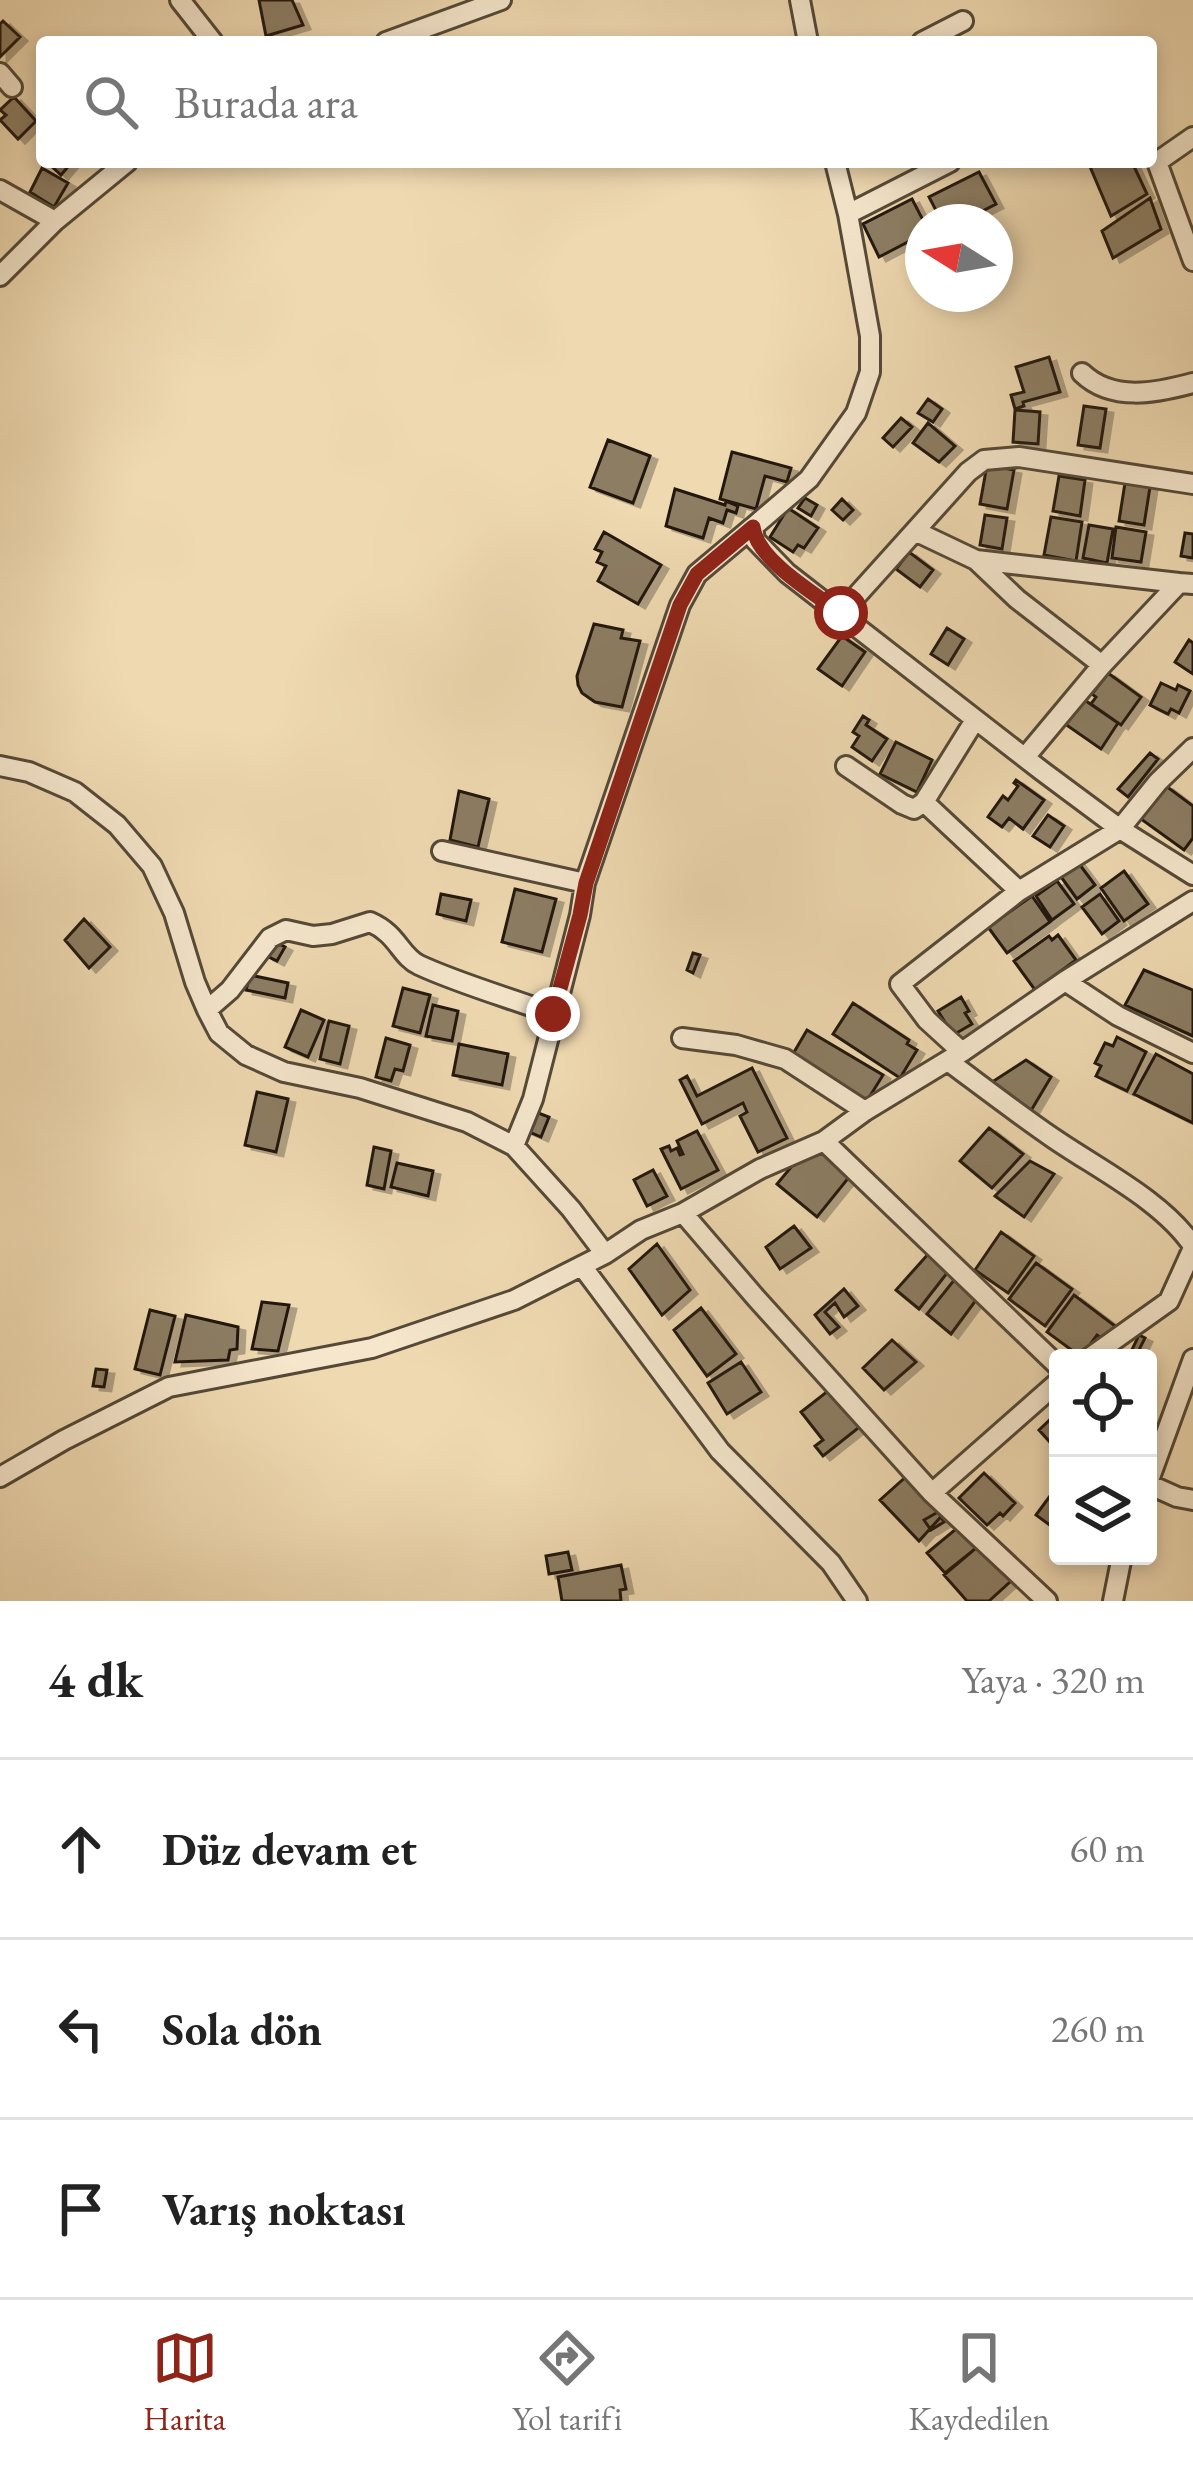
<!DOCTYPE html>
<html lang="tr">
<head>
<meta charset="utf-8">
<style>
	body { margin:0; font-family:"EB Garamond",serif; background:#f6f6f6; color:#222 }
	.controls { position:absolute; right:36px; bottom:36px; display:grid; overflow:hidden; border-radius:12px; box-shadow:0 6px 18px #0003 }
	.controls button { width:108px; height:108px; display:grid; place-items:center; padding:0; border:0; border-bottom:3px solid #e0e0e0; background:#fff; color:#222; font:60px sans-serif }
	.compass { position:absolute; left:905px; top:204px; width:108px; height:108px; border-radius:50%; background:#fff; box-shadow:0 6px 18px #0003; rotate:281deg }
	.stop { position:absolute; width:36px; height:36px; margin:-27px; border:9px solid #8f2418; border-radius:50%; background:#fff }
	.stop.end { background:#8f2418; border-color:#fff; box-shadow:0 3px 12px #0008 }
	.list { margin:0; padding:0; list-style:none }
	h2 { display:flex; justify-content:space-between; align-items:center; height:156px; margin:0; padding:0 48px; font-size:51px }
	h2 small { font-size:39px; font-weight:400; color:#767676 }
	.list li { display:grid; grid-template-columns:78px 1fr auto; gap:36px; align-items:center; box-sizing:border-box; height:180px; padding:0 48px; border-top:3px solid #e0e0e0 }
	.list b { display:block; font-size:45px; white-space:nowrap }
	.list em { font-size:39px; font-style:normal; color:#767676 }
	.icon { flex:none; width:66px; height:66px; fill:none; stroke:currentColor; stroke-width:2; stroke-linecap:round; stroke-linejoin:round }
	.map { position:relative; flex:none; width:1193px; height:1601px; overflow:hidden }
	.search { position:absolute; background:#fff; box-shadow:0 6px 18px #0003; left:36px; right:36px; top:36px; height:132px; display:flex; align-items:center; gap:30px; box-sizing:border-box; padding:0 42px; border-radius:12px; color:#767676; font-size:45px }
	.sheet { height:696px; background:#fff }
	nav { display:flex; justify-content:space-around; align-items:center; box-sizing:border-box; height:168px; border-top:3px solid #e0e0e0; background:#fff; font-size:33px; color:#767676 }
	nav a { display:grid; justify-items:center; gap:6px }
	nav .on { color:#8f2418 }
	.map>svg:first-child { display:block }
</style>
</head>
<body>
<div class="map">
<svg width="1193" height="1601" viewBox="0 0 1193 1601">
	<defs>
		<filter id="shadow"><feDropShadow dx="7" dy="4" stdDeviation="0" flood-color="#0004"/></filter>
	</defs>
	<rect width="100%" height="100%" fill="#efd9b1"/>
	<filter id="stains"><feTurbulence type="fractalNoise" baseFrequency=".00167" numOctaves="4"/><feColorMatrix values="0 0 0 0 .2 0 0 0 0 .09 0 0 0 0 .02 0 0 0 .5 -.17"/></filter>
	<radialGradient id="worn" r=".72"><stop offset=".6" stop-color="#630" stop-opacity="0"/><stop offset="1" stop-color="#630" stop-opacity=".3"/></radialGradient>
	<path fill="#8c7d63" stroke="#20190f" stroke-width="3" filter="url(#shadow)" d="M259,0H292L303,25L266,36Z
		M3,21L20,37L0,57V24Z
		M14,97L36,121L18,139L0,120L6,115L0,110Z
		M47,162H72L61,175Z
		M1088,162H1132L1147,194L1111,216Z
		M42,168L68,183L54,207L30,192Z
		M979,172L996,204L961,222H942L929,197Z
		M1150,198L1161,229L1113,258L1102,231Z
		M912,199L924,222L923,234L879,257L863,224Z
		M1049,357L1060,392L1023,402L1024,406L1015,409L1011,395L1024,392L1016,367Z
		M928,399L942,409L933,422L918,413Z
		M1084,406L1106,409L1100,448L1078,445Z
		M1015,410L1040,412L1038,444L1013,442Z
		M901,418L912,427L893,447L883,438Z
		M928,423L955,446L939,462L913,443Z
		M608,440L650,456L633,503L590,487Z
		M732,452L791,468L787,482L765,476L756,509L720,499Z
		M987,465L1014,470L1007,509L980,504Z
		M1059,476L1085,480L1080,516L1053,511Z
		M1125,483L1150,487L1144,525L1119,521Z
		M675,489L725,505L726,501L738,506L736,513L727,510L723,523L709,518L703,538L666,526Z
		M805,498L817,505L811,516L798,508Z
		M842,499L853,510L843,520L832,510Z
		M788,508L818,528L804,548L798,545L793,552L770,537Z
		M985,515L1007,518L1002,549L980,545Z
		M1051,517L1082,522L1076,561L1044,555Z
		M1089,525L1113,529L1107,563L1083,558Z
		M1116,527L1146,532L1141,562L1112,558Z
		M604,532L661,565L638,604L598,581L606,566L597,562L602,552L595,549Z
		M1185,533L1193,534V558L1181,556Z
		M909,552L933,570L920,587L896,569Z
		M594,624L623,630L621,638L640,641L622,707L595,702L582,693L578,685L577,676Z
		M947,628L964,639L948,665L931,654Z
		M842,636L865,652L842,686L818,669Z
		M1189,640L1193,643V674L1175,662Z
		M1108,673L1141,697L1121,725L1091,704L1096,697L1092,694Z
		M1161,683L1176,690L1178,685L1190,691L1179,713L1171,709L1168,714L1150,705Z
		M1083,699L1118,723L1101,749L1065,724Z
		M863,716L869,720L866,725L887,739L872,761L852,747L859,736L853,732Z
		M896,742L932,760L917,792L880,774Z
		M1150,753L1158,759L1128,797L1118,789Z
		M1016,780L1044,800L1023,829L1009,818L1002,827L988,817L1003,796L1008,800L1018,786L1014,783Z
		M1166,786L1193,806V838L1184,850L1141,819Z
		M459,791L489,799L478,847L450,840Z
		M1048,815L1064,826L1050,847L1033,836Z
		M1077,861L1095,885L1077,899L1059,874Z
		M1124,871L1148,904L1124,921L1101,888Z
		M1057,881L1074,904L1052,920L1036,896Z
		M515,889L556,899L542,952L502,942Z
		M441,894L471,900L466,921L437,914Z
		M1100,894L1119,921L1102,934L1082,907Z
		M1032,896L1050,922L1007,953L988,927Z
		M84,919L110,947L89,968L65,940Z
		M1058,935L1076,960L1035,990L1014,961L1049,936L1052,940Z
		M275,942L285,947L277,961L267,956Z
		M693,953L700,955L693,973L687,970Z
		M1144,970L1193,990V1036L1125,1005Z
		M250,975L288,983L285,998L246,990Z
		M403,988L430,995L420,1033L393,1026Z
		M961,997L969,1011L965,1013L972,1024L953,1035L938,1011Z
		M853,1003L909,1040L907,1044L917,1050L900,1078L833,1034Z
		M433,1005L458,1011L452,1041L426,1036Z
		M301,1010L324,1020L308,1057L285,1047Z
		M329,1021L349,1026L340,1064L320,1059Z
		M807,1030L883,1075L865,1104L790,1059Z
		M1117,1037L1146,1052L1127,1091L1096,1076L1101,1066L1095,1063L1105,1043L1113,1046Z
		M386,1038L410,1045L403,1071L395,1069L391,1081L376,1077Z
		M459,1044L508,1054L502,1085L453,1075Z
		M1156,1054L1193,1074V1123L1134,1094Z
		M1026,1060L1051,1077L1029,1114L989,1084Z
		M752,1068L787,1138L758,1152L740,1116L747,1112L743,1103L702,1124L680,1080L687,1076L697,1096Z
		M257,1092L288,1099L276,1152L245,1145Z
		M533,1111L549,1117L541,1137L525,1130Z
		M989,1128L1023,1154L992,1188L960,1161Z
		M697,1131L718,1170L681,1189L661,1149L669,1146L671,1151L677,1148L680,1155L683,1154L677,1141Z
		M811,1143L850,1176L817,1217L777,1184Z
		M374,1147L391,1151L384,1189L367,1185Z
		M1030,1161L1054,1174L1024,1217L995,1196Z
		M397,1163L433,1171L428,1196L391,1187Z
		M653,1170L667,1196L647,1206L634,1180Z
		M794,1226L811,1248L780,1269L766,1247Z
		M1001,1232L1034,1256L1008,1293L975,1270Z
		M657,1244L690,1290L662,1315L629,1269Z
		M930,1252L951,1268L919,1309L896,1290Z
		M1036,1263L1072,1289L1045,1326L1009,1299Z
		M959,1274L982,1292L951,1334L927,1314Z
		M844,1289L858,1306L844,1317L835,1303L825,1312L839,1327L830,1334L815,1315Z
		M1074,1295L1115,1326L1104,1340L1097,1335L1081,1357L1047,1332Z
		M262,1302L289,1305L278,1351L252,1349Z
		M701,1308L736,1354L707,1376L674,1330Z
		M150,1310L175,1316L160,1375L135,1369Z
		M186,1315L238,1327L237,1349L230,1350L228,1360L175,1362Z
		M1139,1335L1145,1338L1135,1358H1128Z
		M892,1340L916,1362L884,1390L863,1368Z
		M741,1362L761,1392L727,1414L708,1383Z
		M96,1369L107,1370L104,1387L93,1386Z
		M833,1387L862,1425L823,1456L815,1446L823,1440L801,1412Z
		M1058,1412V1451L1039,1430Z
		M984,1473L1015,1503L1003,1516L1000,1513L987,1525L959,1498Z
		M909,1474L947,1510L919,1541L880,1500Z
		M1058,1485V1531L1036,1515Z
		M938,1512L944,1522L931,1530L924,1520Z
		M962,1524L980,1545L945,1573L927,1553Z
		M982,1543L1011,1581L989,1601H967L944,1575Z
		M568,1552L572,1570L549,1574L546,1556Z
		M621,1565L626,1589L620,1590L621,1601H562L558,1577Z"/>
	<g fill="none" stroke-linecap="round" stroke-linejoin="round">
		<defs>
			<path id="minor" d="M180,0L213,42
				M800,0L808,42
				M386,42L501,0
				M922,42L963,21
				M0,73L12,87
				M1193,137L1157,162L1193,261
				M835,162L848,214L870,336V372L856,413L809,479L753,527L755,540L787,573L1042,771L1120,829L1193,875
				M0,190L55,221L0,276
				M848,214L950,162
				M55,221L127,162
				M1082,373C1112,402 1156,393 1193,383
				M915,531L976,560L1179,583
				M976,560L1017,599L1102,665
				M841,613L968,472L984,460L1019,457L1193,484
				M1026,756L1102,665L1179,583L1193,584
				M0,766L29,772L75,792L117,825L152,866L174,913L195,982L207,1010L219,1033L246,1055L284,1072L360,1088L467,1122L514,1146L571,1209L605,1254
				M846,766L902,804L914,809L924,802L975,720
				M924,802L1019,891
				M442,851L585,883
				M1065,981L1118,1016L1193,1053
				M207,1010L230,990L270,938L286,930L313,936L332,934L370,922C398,934 400,956 419,965C460,984 510,998 553,1014
				M682,1038L736,1045L785,1059L865,1111
				M962,1052L927,1020L900,984L1019,891L1120,829L1158,782L1193,748
				M948,1061C983,1087 1018,1114 1053,1138C1098,1169 1163,1201 1193,1246
				M824,1141L1058,1366
				M514,1146L533,1099L580,915L585,883L680,605L697,574L753,527
				M683,1213L756,1298L932,1493L1047,1601
				M582,1266L720,1451L831,1563L857,1601
				M1089,1358L1169,1301L1193,1248
				M0,1477L64,1440L169,1387L372,1348L514,1300L605,1254L641,1230L683,1213L760,1169L824,1141L865,1111L962,1052L1065,981L1193,901
				M1148,1483L1193,1359
				M1148,1484L1177,1497L1193,1500
				M932,1493L1058,1382
				M1113,1601L1122,1556"/>
		</defs>
		<use href="#minor" stroke="#544938" stroke-width="24"/>
		<use href="#minor" stroke="#f5e6cc" stroke-width="18"/>
	</g>
	<g fill="none" stroke-linecap="round" stroke-linejoin="round">
		<path stroke="#8f2418" stroke-width="15" d="M553,1014L580,915L586,883L680,605L697,574L753,527C757,560 815,594 841,613"/>
	</g>
	<rect width="100%" height="100%" filter="url(#stains)"/>
	<rect width="100%" height="100%" fill="url(#worn)"/>
</svg>
<div class="controls">
<button><svg class="icon" aria-label="locate" viewBox="0 0 24 24"><circle cx="12" cy="12" r="6"/><path d="M12 2v4M12 18v4M2 12h4M18 12h4"/></svg></button>
<button><svg class="icon" aria-label="layers" viewBox="0 0 24 24"><path d="M12 4l9 5-9 5-9-5zM3 14l9 5 9-5"/></svg></button>
</div>
<svg class="compass" viewBox="-18 -18 36 36"><path d="M0-13l5 13h-10z" fill="#e53935"/><path d="M0 13l5-13h-10z" fill="#767676"/></svg>
<div class="stop" style="left:841px;top:613px"></div>
<div class="stop end" style="left:553px;top:1014px"></div>
<div class="search"><svg class="icon" aria-label="search" viewBox="0 0 24 24"><circle cx="10" cy="10" r="6"/><path d="M15 15l6 6"/></svg>Burada ara</div>
</div>
<section class="sheet">
<h2>4 dk<small>Yaya · 320 m</small></h2>
<ul class="list">
<li><svg class="icon" aria-label="ahead" viewBox="0 0 24 24"><path d="M12 20V5M6 11l6-6 6 6"/></svg><div><b>Düz devam et</b></div><em>60 m</em></li>
<li><svg class="icon" aria-label="left" viewBox="0 0 24 24"><path d="M17 20v-9H6M10 6l-5 5 5 5"/></svg><div><b>Sola dön</b></div><em>260 m</em></li>
<li><svg class="icon" aria-label="arrive" viewBox="0 0 24 24"><path d="M6 21V4h12l-3 4 3 4H6"/></svg><div><b>Varış noktası</b></div></li>
</ul>
</section>
<nav>
<a class="on"><svg class="icon" aria-label="map" viewBox="0 0 24 24"><path d="M3 6l6-2 6 2 6-2v14l-6 2-6-2-6 2zM9 4v14M15 6v14"/></svg>Harita</a>
<a><svg class="icon" aria-label="directions" viewBox="0 0 24 24"><path d="M12 3l9 9-9 9-9-9zM9 14v-3h6M13 9l2 2-2 2"/></svg>Yol tarifi</a>
<a><svg class="icon" aria-label="saved" viewBox="0 0 24 24"><path d="M7 4h10v16l-5-4-5 4z"/></svg>Kaydedilen</a>
</nav>
</body>
</html>
